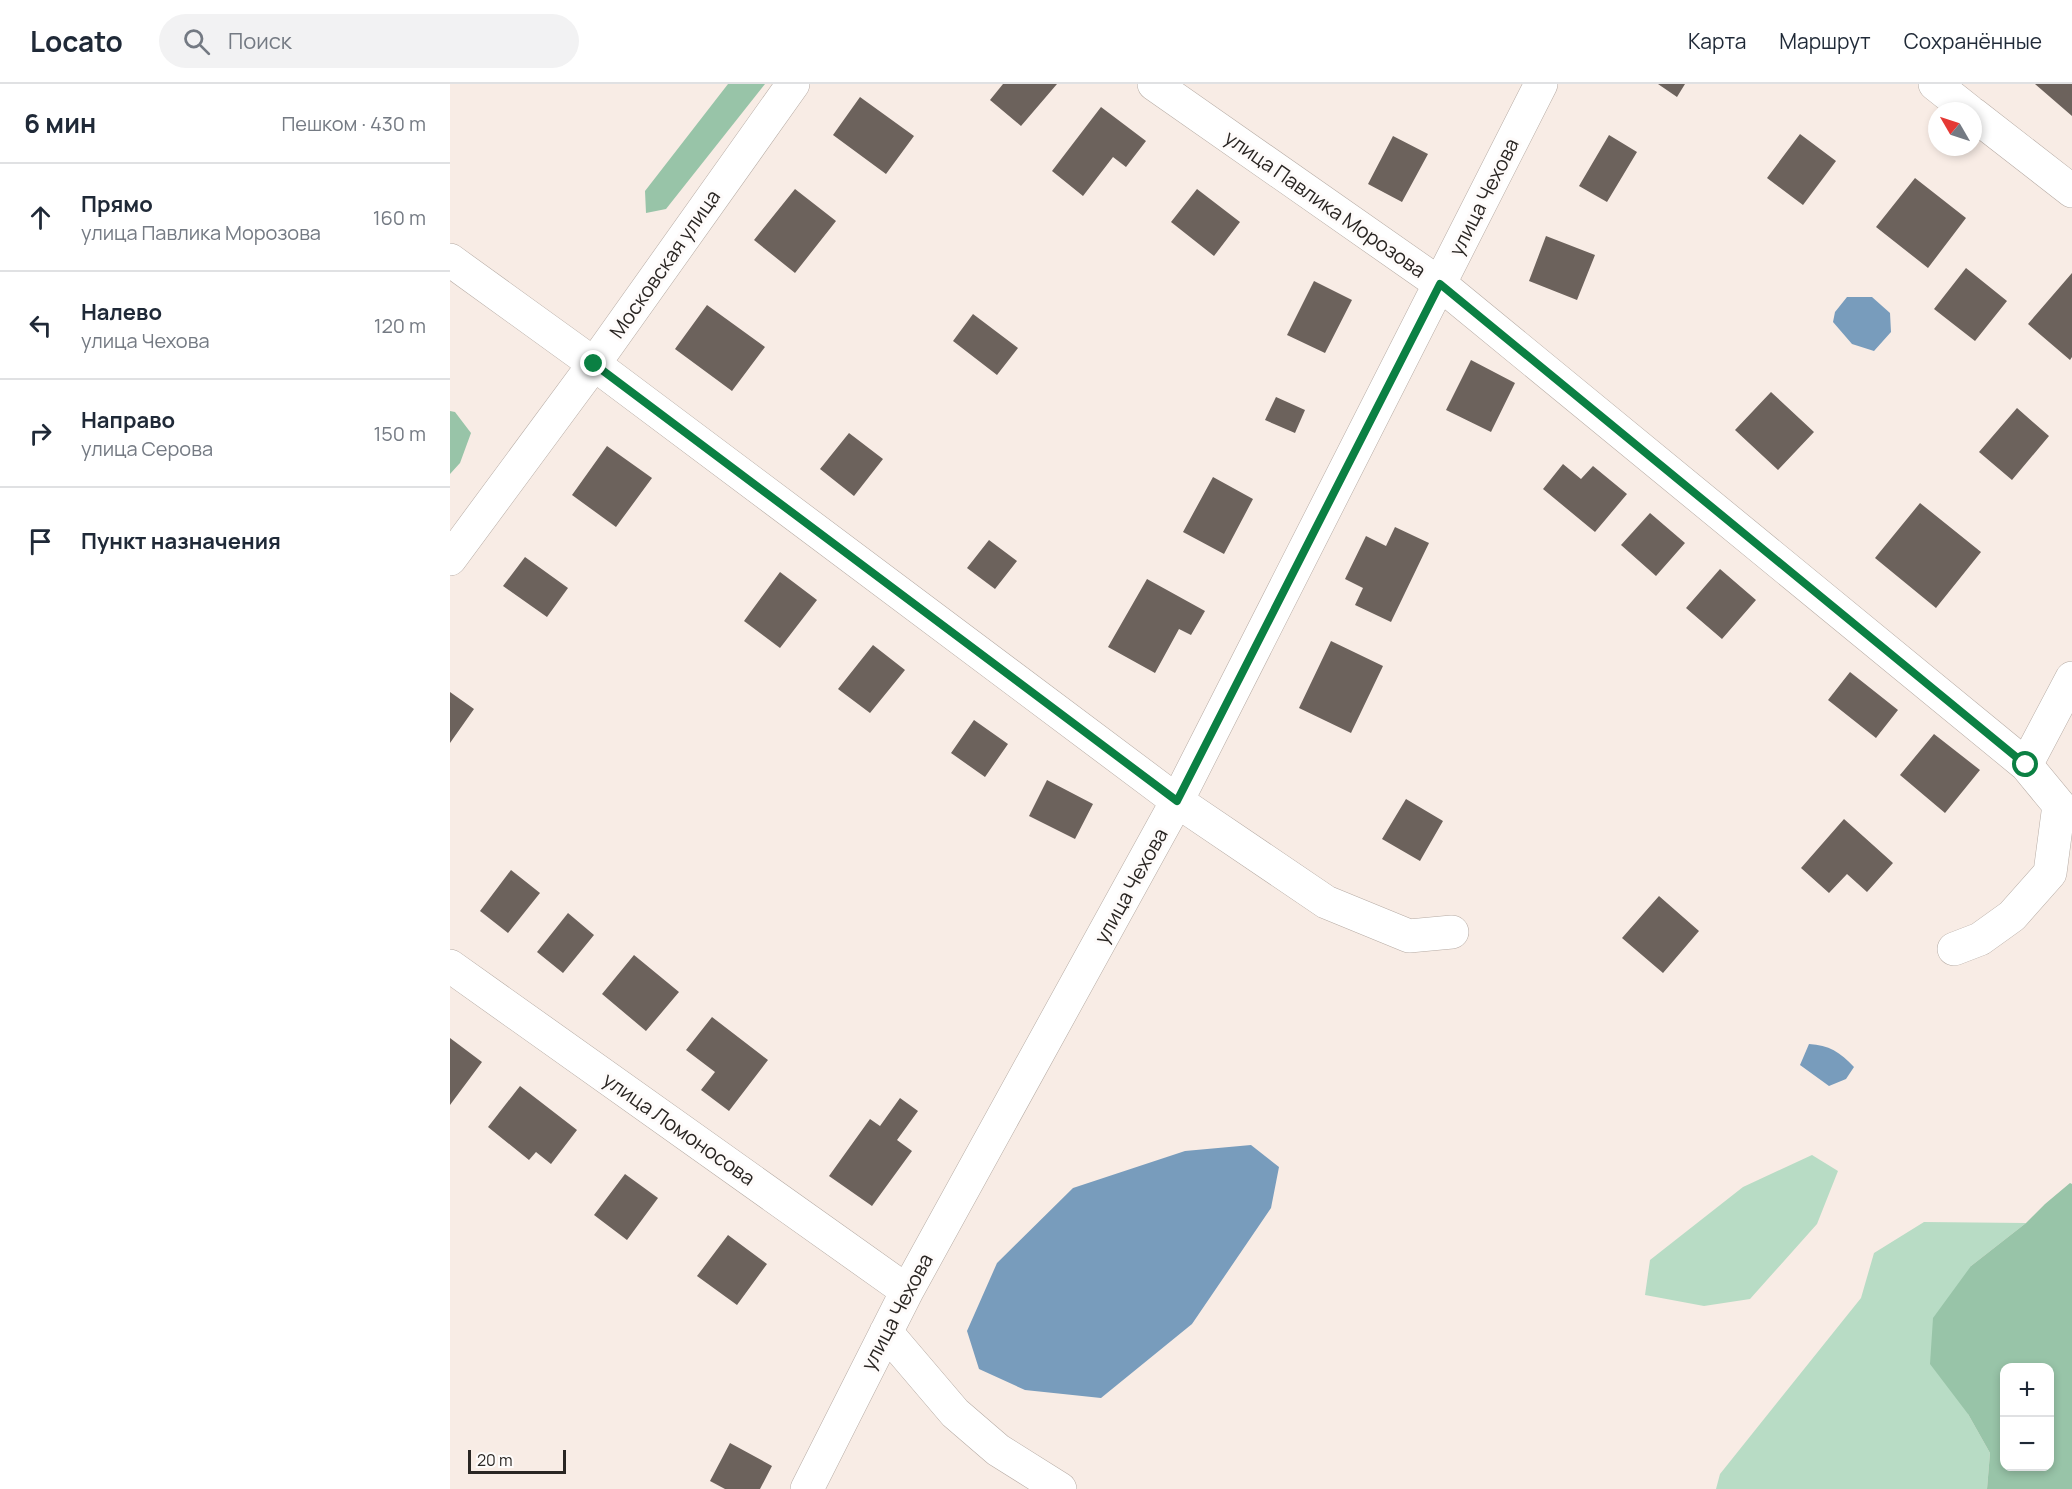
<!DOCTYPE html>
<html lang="ru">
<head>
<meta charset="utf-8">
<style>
	body { margin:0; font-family:Manrope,sans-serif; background:#f2f2f3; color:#1f2937 }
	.controls { position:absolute; right:18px; bottom:18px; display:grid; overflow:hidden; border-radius:12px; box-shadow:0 3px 9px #0003 }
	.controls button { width:54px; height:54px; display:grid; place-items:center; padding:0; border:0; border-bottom:2px solid #e0e1e3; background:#fff; color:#1f2937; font:30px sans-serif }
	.compass { position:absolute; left:1478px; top:18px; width:54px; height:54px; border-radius:50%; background:#fff; box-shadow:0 3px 9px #0003; rotate:309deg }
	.scale { position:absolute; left:18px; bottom:15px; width:98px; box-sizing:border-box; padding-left:6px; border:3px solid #2a2623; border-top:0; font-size:16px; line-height:21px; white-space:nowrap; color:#2a2623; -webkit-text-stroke:4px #fefbfa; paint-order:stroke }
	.stop { position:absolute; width:18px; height:18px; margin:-14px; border:4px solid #0b8043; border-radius:50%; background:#fff }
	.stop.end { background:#0b8043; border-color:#fff; box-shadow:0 2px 6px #0008 }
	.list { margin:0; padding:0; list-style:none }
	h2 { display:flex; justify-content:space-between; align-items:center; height:78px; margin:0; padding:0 24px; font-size:26px }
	h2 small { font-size:20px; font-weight:400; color:#747a83 }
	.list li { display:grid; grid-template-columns:39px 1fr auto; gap:18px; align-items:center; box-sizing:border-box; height:108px; padding:0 24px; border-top:2px solid #e0e1e3 }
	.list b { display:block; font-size:22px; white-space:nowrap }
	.list p { margin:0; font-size:20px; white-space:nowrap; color:#747a83 }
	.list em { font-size:20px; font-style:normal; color:#747a83 }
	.icon { flex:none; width:33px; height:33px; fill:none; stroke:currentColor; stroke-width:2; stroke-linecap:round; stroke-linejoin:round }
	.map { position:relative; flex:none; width:1622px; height:1405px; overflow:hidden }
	header { display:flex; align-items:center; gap:36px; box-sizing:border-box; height:84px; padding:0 30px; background:#fff; border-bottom:2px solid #e0e1e3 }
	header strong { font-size:28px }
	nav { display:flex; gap:33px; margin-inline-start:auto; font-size:21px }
	.search { width:420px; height:54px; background:#f2f2f3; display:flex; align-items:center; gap:15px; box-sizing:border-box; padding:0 21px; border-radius:33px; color:#747a83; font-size:22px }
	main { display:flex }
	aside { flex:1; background:#fff }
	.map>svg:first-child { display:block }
</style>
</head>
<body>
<header>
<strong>Locato</strong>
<div class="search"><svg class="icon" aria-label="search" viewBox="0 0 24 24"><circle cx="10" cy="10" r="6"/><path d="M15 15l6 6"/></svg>Поиск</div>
<nav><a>Карта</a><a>Маршрут</a><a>Сохранённые</a></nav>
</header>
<main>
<aside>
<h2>6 мин<small>Пешком · 430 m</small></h2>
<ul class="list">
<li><svg class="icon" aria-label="ahead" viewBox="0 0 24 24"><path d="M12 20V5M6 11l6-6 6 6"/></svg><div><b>Прямо</b><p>улица Павлика Морозова</p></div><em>160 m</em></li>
<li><svg class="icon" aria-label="left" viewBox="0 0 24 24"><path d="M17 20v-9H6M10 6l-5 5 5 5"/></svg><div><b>Налево</b><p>улица Чехова</p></div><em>120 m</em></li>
<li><svg class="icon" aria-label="right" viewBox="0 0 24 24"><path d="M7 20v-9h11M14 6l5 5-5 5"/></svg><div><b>Направо</b><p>улица Серова</p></div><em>150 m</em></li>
<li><svg class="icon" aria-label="arrive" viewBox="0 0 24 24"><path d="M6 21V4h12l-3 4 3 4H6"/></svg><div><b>Пункт назначения</b></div></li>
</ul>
</aside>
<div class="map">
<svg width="1622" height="1405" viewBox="0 0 1622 1405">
	<rect width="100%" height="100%" fill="#f8ece5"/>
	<path fill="#b8dcc5" d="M1362,1071L1388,1087L1367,1140L1300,1215L1254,1222L1195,1211L1200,1176L1293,1103Z
		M1474,1138L1576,1139L1521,1182L1518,1330L1540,1369L1537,1405H1266L1270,1390L1411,1214L1424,1169Z"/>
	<path fill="#98c4a8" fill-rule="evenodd" d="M278,0H315L216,125L196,129L195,107Z
		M0,327L5,328L21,349L10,379L0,390Z
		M1620,1099L1622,1100V1405H1537L1540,1369L1518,1330L1480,1280L1483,1234L1521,1182L1576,1139L1595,1120ZM1554,1284H1600V1382H1554Z"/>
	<path fill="#789cbc" d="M1397,213H1422L1440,229L1441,248L1424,267L1402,260L1383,238L1385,228Z
		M1359,960C1379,961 1390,968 1404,983L1396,995L1379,1002L1350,981Z
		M801,1061L829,1083L821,1124L742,1240L651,1314L575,1306L529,1285L517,1247L547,1179L623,1104L735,1067Z"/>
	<path fill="#6c625c" d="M553,0H607L571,42L540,16Z
		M1208,0H1235L1227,13Z
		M1585,0H1622V32Z
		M410,13L464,52L436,90L383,51Z
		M651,23L696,57L676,83L663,73L633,112L602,87Z
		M1350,50L1386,77L1353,121L1317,94Z
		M1159,51L1187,68L1157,118L1129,102Z
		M943,52L978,70L952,118L918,100Z
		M1465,94L1516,134L1478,184L1426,143Z
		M345,105L386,137L345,189L304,156Z
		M747,105L790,138L764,172L721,138Z
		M1096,152L1145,171L1127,216L1079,197Z
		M1516,184L1557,217L1525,257L1484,225Z
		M1622,189V273L1620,276L1578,240Z
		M864,197L902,216L875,269L837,251Z
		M257,221L315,263L282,307L225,265Z
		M523,230L568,264L547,291L503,257Z
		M1021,276L1065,299L1041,348L996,326Z
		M1321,308L1364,348L1328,386L1285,346Z
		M826,313L855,326L845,349L815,336Z
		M1567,324L1599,352L1562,396L1529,368Z
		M399,349L433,375L404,412L370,385Z
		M157,362L202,394L166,443L122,411Z
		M1113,380L1131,395L1143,382L1177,410L1145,448L1093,405Z
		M763,393L803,415L774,470L733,448Z
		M1470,419L1531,468L1486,524L1425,474Z
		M1200,429L1235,459L1206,492L1171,461Z
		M945,443L979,459L941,538L905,521L913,504L895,495L916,452L936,462Z
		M539,456L567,477L545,505L517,484Z
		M75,473L118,504L97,533L53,502Z
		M1270,485L1306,516L1272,555L1236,524Z
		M330,488L367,516L330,564L294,537Z
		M697,495L755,527L741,551L729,545L705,589L658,563Z
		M881,557L933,582L901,649L849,624Z
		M423,561L455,586L420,629L388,605Z
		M1400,588L1448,626L1426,654L1378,616Z
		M0,608L24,625L0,659Z
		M524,636L558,660L535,693L501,669Z
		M1484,650L1530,686L1495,729L1450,691Z
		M597,696L643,720L625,755L579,732Z
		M956,715L993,737L970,777L932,755Z
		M1394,735L1443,779L1417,808L1397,790L1379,809L1351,784Z
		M61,786L90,809L58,849L30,827Z
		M1209,812L1249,847L1213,889L1172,854Z
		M118,829L144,851L113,889L87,868Z
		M184,871L229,908L196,947L152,910Z
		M262,933L318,976L279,1027L251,1006L265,988L236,966Z
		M0,954L32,978L0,1021Z
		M70,1002L127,1046L101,1080L86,1068L79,1076L38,1043Z
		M450,1014L468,1027L447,1056L462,1067L422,1122L379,1092L420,1035L430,1042Z
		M175,1090L208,1114L177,1156L144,1131Z
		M278,1151L317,1180L287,1221L247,1192Z
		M280,1359L322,1382L310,1405H275L260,1397Z"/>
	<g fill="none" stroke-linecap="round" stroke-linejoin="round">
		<defs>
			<path id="minor" d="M704,0L990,200L1576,681L1609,721L1600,789L1562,832L1530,855L1504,865
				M1485,0L1519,27
				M1523,30L1622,107
				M0,176L144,280L727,717L876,818L959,852L1002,848
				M0,475L144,280L343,0
				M1576,681L1622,594
				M0,882L457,1207
				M436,1248L505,1329L548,1366L610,1405
				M357,1405L457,1207L727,717L1091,0"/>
		</defs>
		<use href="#minor" stroke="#b6aba4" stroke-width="34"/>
		<use href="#minor" stroke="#fff" stroke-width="33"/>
	</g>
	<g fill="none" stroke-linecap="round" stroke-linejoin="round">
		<path stroke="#0b8043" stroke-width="8" d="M144,280L727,717L990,200L1576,681"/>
	</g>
	<g text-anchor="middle" stroke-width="6" stroke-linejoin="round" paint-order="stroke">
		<g font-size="20" fill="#2a2623" stroke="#fefbfa">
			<text transform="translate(1034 113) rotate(-63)" y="7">улица Чехова</text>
			<text transform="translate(875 120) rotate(35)" y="7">улица Павлика Морозова</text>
			<text transform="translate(215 180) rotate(-55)" y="7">Московская улица</text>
			<text transform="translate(681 802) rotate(-61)" y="7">улица Чехова</text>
			<text transform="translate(229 1045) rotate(35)" y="7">улица Ломоносова</text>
			<text transform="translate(447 1228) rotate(-62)" y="7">улица Чехова</text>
		</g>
	</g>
</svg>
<div class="controls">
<button>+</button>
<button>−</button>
</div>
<svg class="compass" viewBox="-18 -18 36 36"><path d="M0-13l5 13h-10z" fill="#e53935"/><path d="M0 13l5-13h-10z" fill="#747a83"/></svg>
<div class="scale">20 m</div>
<div class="stop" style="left:1576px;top:681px"></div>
<div class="stop end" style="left:144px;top:280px"></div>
</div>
</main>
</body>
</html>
